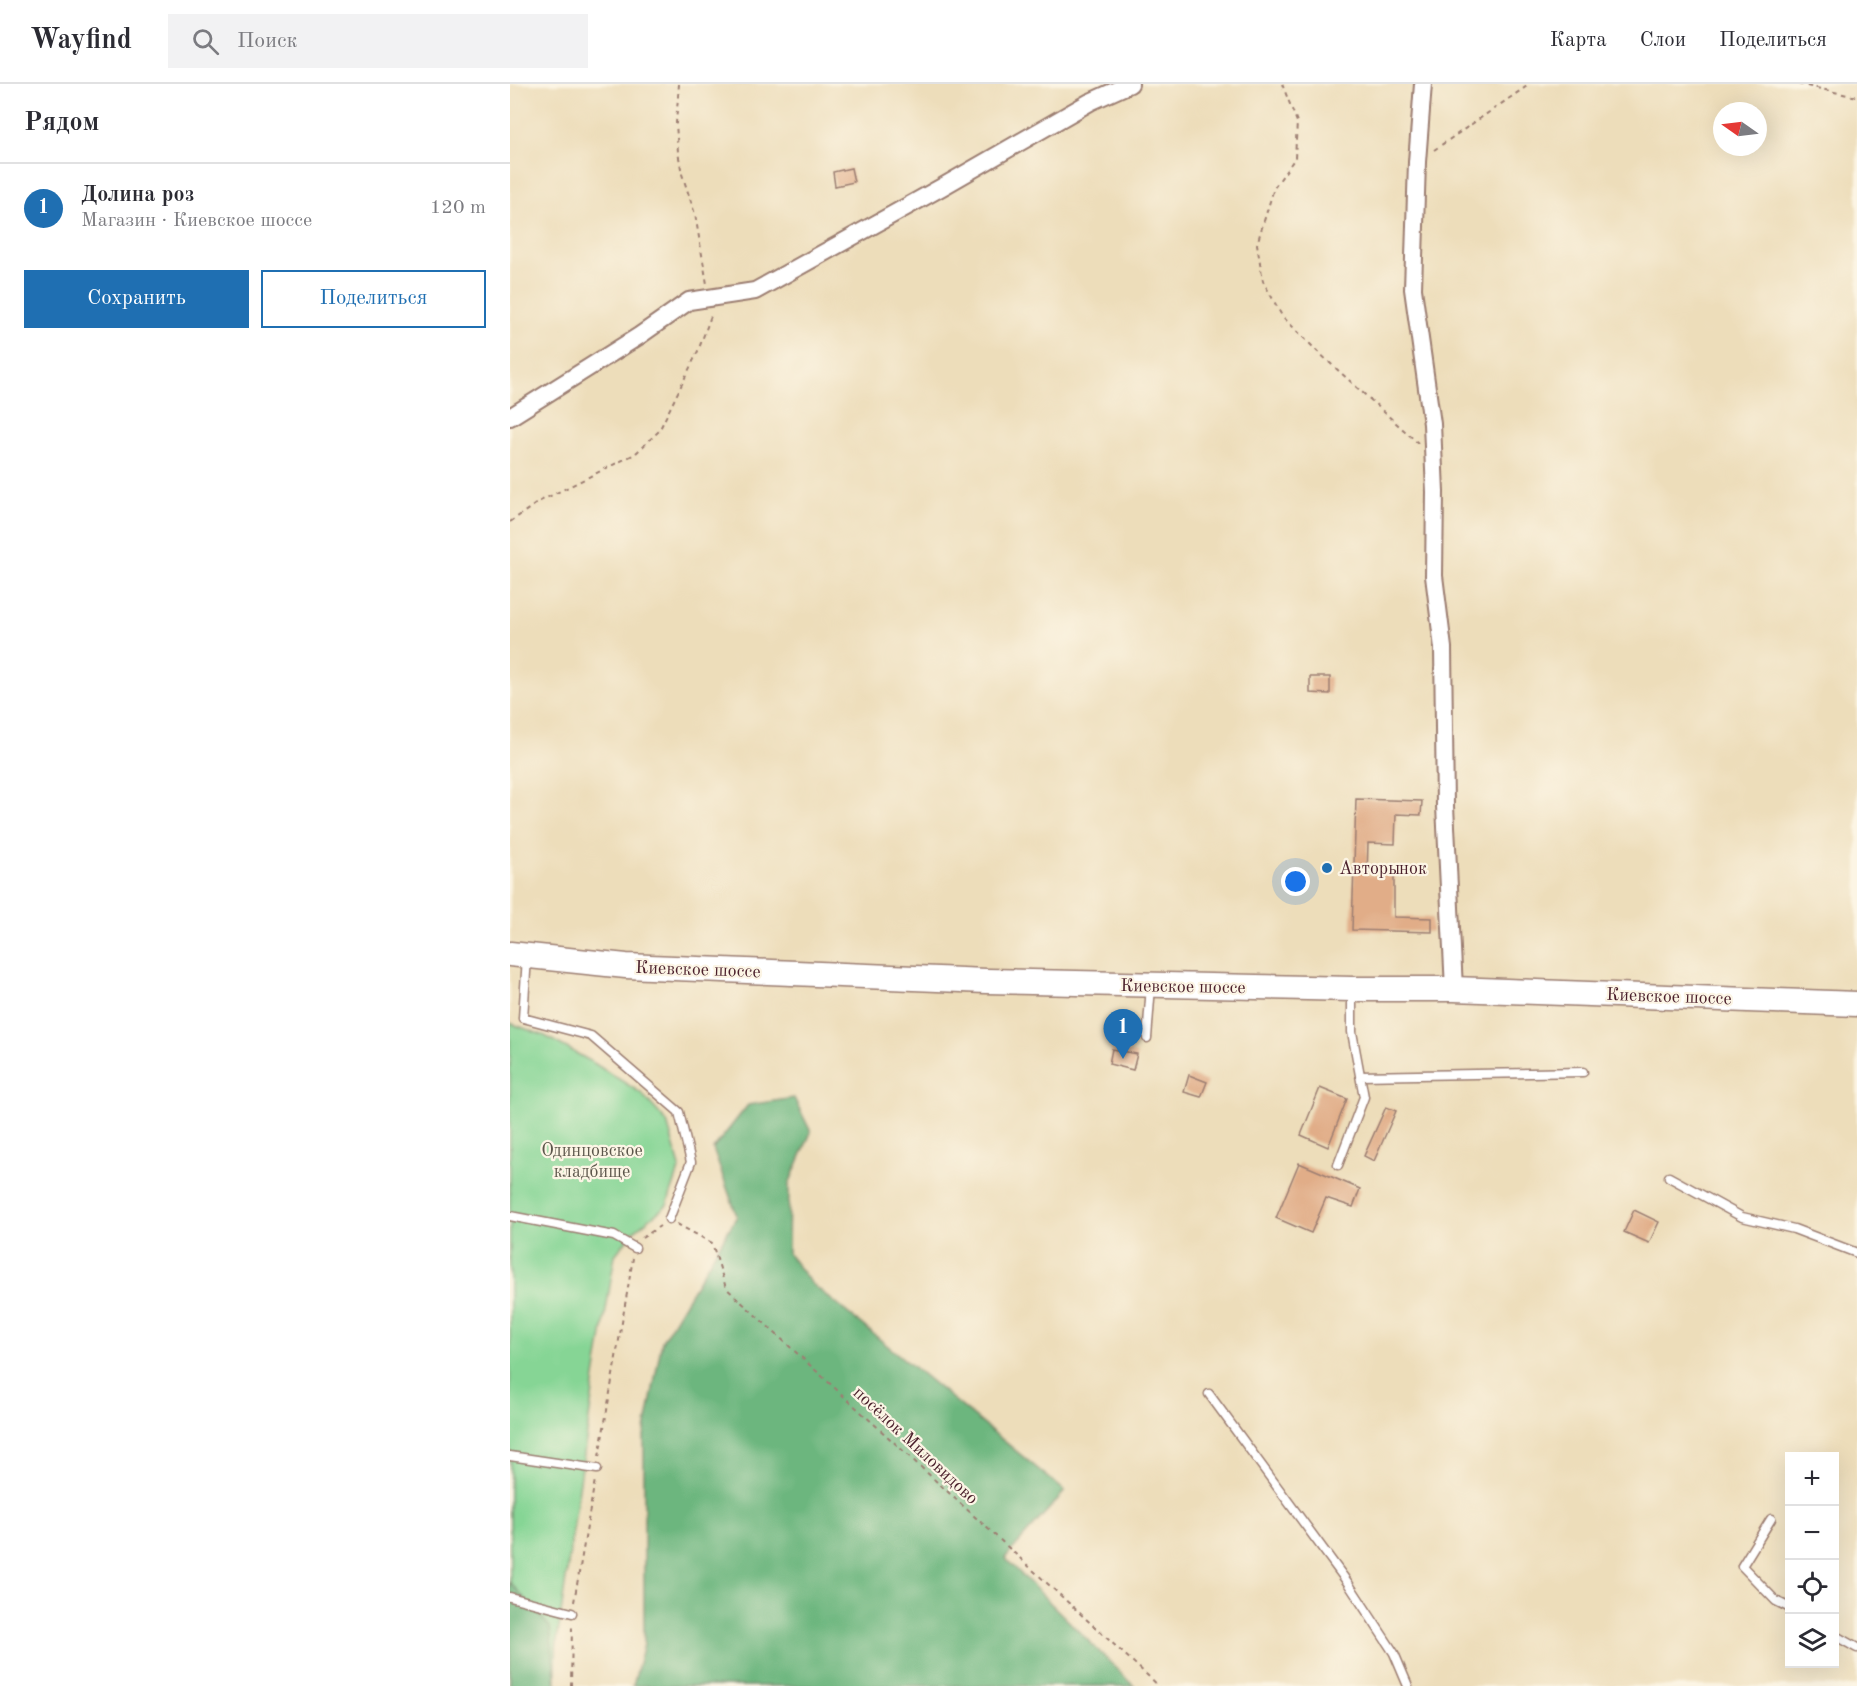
<!DOCTYPE html>
<html lang="ru">
<head>
<meta charset="utf-8">
<style>
	body { margin:0; font-family:"Old Standard TT",serif; background:#f2f2f3; color:#2b2b33 }
	.controls { position:absolute; right:18px; bottom:18px; display:grid; overflow:hidden; border-radius:0px; box-shadow:0 6px 24px #0002 }
	.controls button { width:54px; height:54px; display:grid; place-items:center; padding:0; border:0; border-bottom:2px solid #e1e1e2; background:#fff; color:#2b2b33; font:30px sans-serif }
	.compass { position:absolute; left:1203px; top:18px; width:54px; height:54px; border-radius:50%; background:#fff; box-shadow:0 6px 24px #0002; rotate:284deg }
	.you { position:absolute; left:786px; top:798px; width:21px; height:21px; margin:-15px; border:4px solid #fff; border-radius:50%; background:#1a73e8; box-shadow:0 0 0 9px #1a73e833 }
	.badge { display:grid; place-items:center; width:39px; height:39px; border-radius:50%; background:#1f6fb2; color:#fff; font-size:20px; font-weight:700 }
	.pin { position:absolute; translate:-50% -50px; filter:drop-shadow(0 2px 3px #0008) }
	.pin::after { content:''; position:absolute; top:32px; width:21px; height:18px; background:inherit; clip-path:polygon(0 0,100% 0,50% 100%) }
	.list { margin:0; padding:0; list-style:none }
	h2 { display:flex; justify-content:space-between; align-items:center; height:78px; margin:0; padding:0 24px; font-size:26px }
	h2 small { font-size:20px; font-weight:400; color:#7c7c81 }
	.list li { display:grid; grid-template-columns:39px 1fr auto; gap:18px; align-items:center; box-sizing:border-box; height:90px; padding:0 24px; border-top:2px solid #e1e1e2 }
	.list b { display:block; font-size:22px; white-space:nowrap }
	.list p { margin:0; font-size:20px; white-space:nowrap; color:#7c7c81 }
	.list em { font-size:20px; font-style:normal; color:#7c7c81 }
	.actions { display:flex; gap:12px; padding:18px 24px }
	.actions a { flex:1; padding:14px 0; border:2px solid #1f6fb2; border-radius:0px; text-align:center; font-size:21px; color:#1f6fb2 }
	.actions .main { background:#1f6fb2; color:#fff }
	.icon { flex:none; width:33px; height:33px; fill:none; stroke:currentColor; stroke-width:2; stroke-linecap:round; stroke-linejoin:round }
	.map { position:relative; flex:none; width:1347px; height:1602px; overflow:hidden }
	header { display:flex; align-items:center; gap:36px; box-sizing:border-box; height:84px; padding:0 30px; background:#fff; border-bottom:2px solid #e1e1e2 }
	header strong { font-size:28px }
	nav { display:flex; gap:33px; margin-inline-start:auto; font-size:21px }
	.search { width:420px; height:54px; background:#f2f2f3; display:flex; align-items:center; gap:15px; box-sizing:border-box; padding:0 21px; border-radius:0px; color:#7c7c81; font-size:22px }
	main { display:flex }
	aside { flex:1; background:#fff }
	.map>svg:first-child { display:block }
</style>
</head>
<body>
<header>
<strong>Wayfind</strong>
<div class="search"><svg class="icon" aria-label="search" viewBox="0 0 24 24"><circle cx="10" cy="10" r="6"/><path d="M15 15l6 6"/></svg>Поиск</div>
<nav><a>Карта</a><a>Слои</a><a>Поделиться</a></nav>
</header>
<main>
<aside>
<h2>Рядом<small></small></h2>
<ul class="list">
<li><span class="badge">1</span><div><b>Долина роз</b><p>Магазин · Киевское шоссе</p></div><em>120 m</em></li>
</ul>
<div class="actions"><a class="main">Сохранить</a><a>Поделиться</a></div>
</aside>
<div class="map">
<svg width="1347" height="1602" viewBox="0 0 1347 1602">
	<rect width="100%" height="100%" fill="#fcf5e5"/>
	<filter id="ink" filterUnits="userSpaceOnUse"><feTurbulence type="fractalNoise" baseFrequency=".0167" numOctaves="2"/><feDisplacementMap in="SourceGraphic" scale="12" xChannelSelector="R" yChannelSelector="G"/><feConvolveMatrix kernelMatrix="1 2 1 2 8 2 1 2 1" color-interpolation-filters="sRGB"/></filter>
	<filter id="wash" filterUnits="userSpaceOnUse"><feTurbulence type="fractalNoise" baseFrequency=".008" numOctaves="4" result="noise"/><feDisplacementMap in="SourceGraphic" scale="24" xChannelSelector="R" yChannelSelector="G"/><feGaussianBlur stdDeviation="1.35" result="paint"/><feColorMatrix in="noise" values="0 0 0 0 0 0 0 0 0 0 0 0 0 0 0 0 0 1.4 0 .05"/><feComposite in="paint" operator="in"/></filter>
	<g filter="url(#wash)">
		<rect width="100%" height="100%" fill="#edddba"/>
		<path fill="#86d595" stroke="#687a60" stroke-width="1.5" d="M0,939L35,952L82,978L131,1009L157,1038L170,1083L157,1121L123,1148L105,1171L85,1293L46,1564V1602H0Z"/>
		<path fill="#6cb67e" stroke="#5b6a54" stroke-width="1.5" d="M284,1014L301,1048L279,1100L278,1170L301,1199L555,1407L495,1474L624,1602H123L134,1560V1352L152,1257L227,1132L203,1065L238,1021Z
			M0,1498L40,1543L46,1602H0Z"/>
		<g id="blocks">
			<path fill="#e1ad88" d="M341,84L344,98L325,102L323,88Z
				M800,593H820V610L800,609Z
				M846,715L912,717L911,731L886,730L885,760L858,759L857,791H884V833L922,834V848L842,846Z
				M602,965L627,970L623,986L599,980Z
				M679,991L697,998L691,1013L674,1008Z
				M810,1004L837,1015L818,1063L791,1051Z
				M876,1023L886,1027L864,1077L854,1072Z
				M789,1079L850,1105L843,1123L816,1114L801,1149L766,1134Z
				M1124,1126L1149,1138L1139,1159L1114,1148Z"/>
		</g>
	</g>
	<g filter="url(#ink)">
		<use href="#blocks" fill-opacity="0" stroke="#9c7e72" stroke-width="1.5"/>
		<g fill="none" stroke-linecap="round" stroke-linejoin="round">
			<defs>
				<path id="lane" d="M17,873L13,934L81,952L169,1028L181,1078L159,1135
					M637,954L641,902
					M850,992L1073,988
					M828,1081L854,1013L842,948V907
					M1159,1093L1232,1133L1284,1145L1347,1169
					M0,1132L104,1152L125,1164
					M699,1310L838,1499L884,1569L898,1602
					M0,1372L87,1385
					M1261,1435L1232,1482L1266,1517L1280,1524
					M0,1513L62,1529
					M1324,1551L1347,1564"/>
				<path id="street" d="M913,0L907,78L903,205L922,340L925,408L924,492L933,564L935,722L944,905
					M0,333L129,252L179,217L245,207L432,103L580,18L620,0"/>
				<path id="secondary" d="M0,870L116,882L476,897L842,905H944L1347,920"/>
			</defs>
			<use href="#lane" stroke="#9c7e72" stroke-width="11"/>
			<use href="#street" stroke="#9c7e72" stroke-width="20"/>
			<use href="#secondary" stroke="#9c7e72" stroke-width="27"/>
			<path stroke="#9c7e72" stroke-width="2" stroke-dasharray="4.5 4.5" stroke-linecap="butt" d="M169,0L166,39L168,68L172,90L185,130L197,200
				M772,0L787,38L785,74L764,104L747,160L753,197L772,232L808,268L908,359
				M1288,0L1347,13
				M924,66L1020,0
				M0,438L30,417L125,370L149,347L188,267L202,229
				M167,1140L202,1159L216,1204L649,1602
				M132,1154L150,1142
				M89,1373L123,1174
				M64,1518L85,1396
				M61,1602L62,1541"/>
			<use href="#lane" stroke="#fff" stroke-width="8"/>
			<use href="#street" stroke="#fff" stroke-width="16"/>
			<use href="#secondary" stroke="#fff" stroke-width="24"/>
		</g>
	</g>
	<circle fill="#1f6fb2" stroke="#fcf5e5" stroke-width="2" cx="817" cy="784" r="6"/>
	<g text-anchor="middle" stroke-width="4.5" stroke-linejoin="round" paint-order="stroke">
		<g font-size="18" fill="#4a1f2b" stroke="#fcf5e5" text-anchor="start">
			<text x="829" y="790">Авторынок</text>
		</g>
		<g font-size="18" fill="#4a1f2b" stroke="#fcf5e5">
			<text transform="translate(188 885) rotate(2)" y="6">Киевское шоссе</text>
			<text transform="translate(673 902) rotate(1)" y="6">Киевское шоссе</text>
			<text transform="translate(1159 912) rotate(2)" y="6">Киевское шоссе</text>
			<text transform="translate(406 1361) rotate(43)" y="6">посёлок Миловидово</text>
		</g>
		<g font-size="18" fill="#5c564b" stroke="#fcf5e5">
			<text x="82" y="1072">Одинцовское<tspan x="82" dy="21">кладбище</tspan></text>
		</g>
	</g>
</svg>
<div class="controls">
<button>+</button>
<button>−</button>
<button><svg class="icon" aria-label="locate" viewBox="0 0 24 24"><circle cx="12" cy="12" r="6"/><path d="M12 2v4M12 18v4M2 12h4M18 12h4"/></svg></button>
<button><svg class="icon" aria-label="layers" viewBox="0 0 24 24"><path d="M12 4l9 5-9 5-9-5zM3 14l9 5 9-5"/></svg></button>
</div>
<svg class="compass" viewBox="-18 -18 36 36"><path d="M0-13l5 13h-10z" fill="#e53935"/><path d="M0 13l5-13h-10z" fill="#7c7c81"/></svg>
<div class="you"></div>
<div class="pin badge" style="left:613px;top:975px">1</div>
</div>
</main>
</body>
</html>
